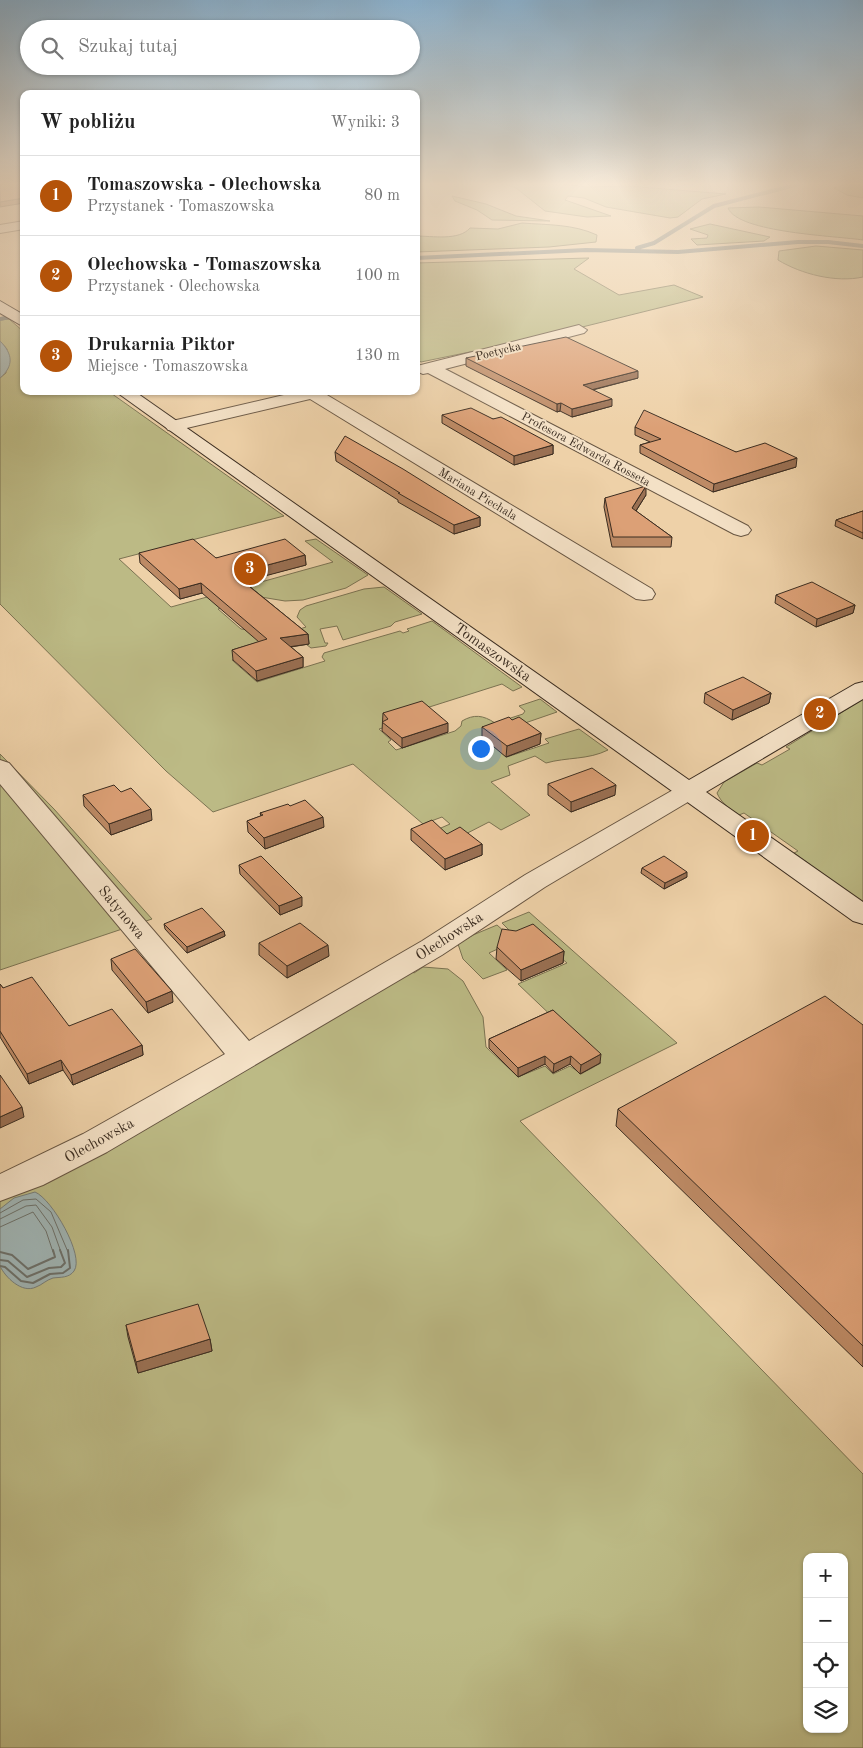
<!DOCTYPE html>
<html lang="pl">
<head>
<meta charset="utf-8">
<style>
	body { margin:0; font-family:"Old Standard TT",serif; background:#f2f2f2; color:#222 }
	.controls { position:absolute; right:15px; bottom:15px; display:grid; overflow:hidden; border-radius:10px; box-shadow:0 1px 4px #0004 }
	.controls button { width:45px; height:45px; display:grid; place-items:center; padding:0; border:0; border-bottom:1px solid #e0e0e0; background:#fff; color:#222; font:25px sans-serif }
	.you { position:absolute; left:480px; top:748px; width:18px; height:18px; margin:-12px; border:4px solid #fff; border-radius:50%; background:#1a73e8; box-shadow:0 0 0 8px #1a73e833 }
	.badge { display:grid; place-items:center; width:32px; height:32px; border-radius:50%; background:#b45309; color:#fff; font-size:16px; font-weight:700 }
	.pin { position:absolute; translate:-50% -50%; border:2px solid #fff; box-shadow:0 1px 5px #0006 }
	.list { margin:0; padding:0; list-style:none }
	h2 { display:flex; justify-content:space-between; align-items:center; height:65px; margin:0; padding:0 20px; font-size:21px }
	h2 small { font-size:16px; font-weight:400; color:#767676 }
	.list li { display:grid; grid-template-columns:32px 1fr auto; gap:15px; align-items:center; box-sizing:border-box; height:80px; padding:0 20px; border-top:1px solid #e0e0e0 }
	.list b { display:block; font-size:19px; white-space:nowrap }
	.list p { margin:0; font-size:16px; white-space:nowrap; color:#767676 }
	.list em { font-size:16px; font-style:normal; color:#767676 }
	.icon { flex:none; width:28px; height:28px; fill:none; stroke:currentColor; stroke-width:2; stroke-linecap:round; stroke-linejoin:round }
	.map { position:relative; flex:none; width:863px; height:1748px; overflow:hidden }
	.search { position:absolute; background:#fff; box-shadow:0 1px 4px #0004; left:20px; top:20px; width:400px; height:55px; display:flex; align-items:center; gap:12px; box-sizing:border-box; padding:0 18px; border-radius:28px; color:#767676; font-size:19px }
	.panel { position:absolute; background:#fff; box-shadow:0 1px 4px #0004; left:20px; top:90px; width:400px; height:305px; border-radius:10px }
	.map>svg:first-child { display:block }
</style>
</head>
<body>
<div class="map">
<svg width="863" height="1748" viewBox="0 0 863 1748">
	<rect width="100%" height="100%" fill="#eed1a8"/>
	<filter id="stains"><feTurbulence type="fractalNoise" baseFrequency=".004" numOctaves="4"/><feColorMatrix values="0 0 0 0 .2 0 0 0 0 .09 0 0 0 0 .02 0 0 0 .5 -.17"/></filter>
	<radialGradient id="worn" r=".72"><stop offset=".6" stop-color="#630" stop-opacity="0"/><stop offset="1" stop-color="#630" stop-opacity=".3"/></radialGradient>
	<path fill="#bcba85" stroke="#7b7352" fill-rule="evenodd" d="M505,184H561L587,187L628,186L726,194L702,199L678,217L670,218L606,207L584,198L568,196L565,200L611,216L587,217L545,211L516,188Z
		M847,184H863V198L847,195L834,188Z
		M452,196L486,204L516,216L550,221L492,220L477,210L455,201Z
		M759,207L863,216V240C838,236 738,233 728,208Z
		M522,223C548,225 573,224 597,235L596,242L549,247L416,252V236C432,236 459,241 470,228L498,229Z
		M710,224L770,237L764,241L697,245L691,239L707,238L708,235L690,229Z
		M816,246L863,250V277C836,283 801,274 778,260L779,251Z
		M589,258L574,269L619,295L674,285L703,297L538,338L421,362L416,359V263Z
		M9,319L24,332V391H108L284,516L119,559L171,607L333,562L305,541L316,539L368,575L346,588L303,600L285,601L261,597L218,609L241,629L287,633L306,627L297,617L300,610L306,606L364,589L384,587L422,614L395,622L391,626L343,640L337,626L320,629L325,643H328L326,646L311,648L298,638L232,660L257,682L325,661L322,657L324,653L400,631L403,633L409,631L407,629L432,621L522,687L513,691L502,684L382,722L386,727L379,729L391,740L388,742L396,750L455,731L461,726L462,721C474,714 483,715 495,723L523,714L525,711L519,706L540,699L557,712L525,723L493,746L507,757L549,743L545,739L579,729L608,750C588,760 567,757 546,763L535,756L508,766L510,775L491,782L530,815L501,830L489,822L448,843L434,831L450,824L442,817L423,824L353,764L213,812L166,771L0,604V378L6,373L7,349L0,341V320Z
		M863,699V903L794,853L798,851L744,813L739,815C730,809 721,803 717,793L724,782L757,763L762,765L790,749L786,747Z
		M0,754L54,809L152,919L0,970Z
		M529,912L677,1043L520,1121L863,1474V1748H0V1196L410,970L414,973L423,967L448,969L463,981L483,1017L486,1047L518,1077L545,1066L553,1074L570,1066L581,1074L601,1063L518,984L567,963L533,934L519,940L502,923ZM807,1557H844V1729H807Z
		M497,925L515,941L489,953L507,970L483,979L463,959L458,944L473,935Z"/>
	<path fill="#9fb4b4" stroke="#777e79" d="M0,341C13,354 14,366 0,378Z
		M35,1192C52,1199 85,1256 74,1271C69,1278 61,1277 53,1278C46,1280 42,1285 36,1287C22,1294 5,1277 0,1266V1209L14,1198Z"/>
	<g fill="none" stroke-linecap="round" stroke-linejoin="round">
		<path stroke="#6c706a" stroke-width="1" d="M0,1213L23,1200L36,1199L51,1212L68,1252
			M0,1219L26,1206L36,1205L52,1227L61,1252
			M0,1227L33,1212L46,1231L53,1252"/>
		<path stroke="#6c706a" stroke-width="2" d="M0,1252L12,1255L28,1269L55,1257L53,1250
			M0,1260L8,1261L27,1277L49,1268L61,1267L65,1263L60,1250
			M0,1266L5,1267L21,1281L33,1283L50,1274L63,1273L70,1268L68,1250"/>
		<path stroke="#777e79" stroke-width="4" d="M637,248L654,243L714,206L799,184
			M416,258L586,250L678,252L798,242H828L863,246
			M0,319L24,314"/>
		<defs>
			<path id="street" d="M24,221V229L0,233V225Z
				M579,325L587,330L584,333L445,369L748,526L751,530L748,534L741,536L734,534L428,373L423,374L416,371L417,366Z
				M301,391H332L327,395L652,589L655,594L652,599L644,600L636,599L310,399L174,431L168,430L165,426L168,422Z
				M0,760L9,763L249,1041L422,941L525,875L680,786L689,783L698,786L702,791L698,796L545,887L442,955L107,1152L43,1185L0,1201V1174L83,1134L225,1054L0,784Z"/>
			<path id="secondary" d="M0,301L24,315V327L0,313Z
				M115,391H134L689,780L855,684L863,682V699L706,792L863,902V924L853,921Z"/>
		</defs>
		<use href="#street" stroke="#675542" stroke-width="2"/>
		<use href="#secondary" stroke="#3a2c20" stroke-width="2"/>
		<use href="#street" fill="#f4e1c6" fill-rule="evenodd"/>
		<use href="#secondary" fill="#f4e1c6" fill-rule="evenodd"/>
	</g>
	<path fill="#bd8a65" stroke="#3a2c20" d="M466,358L638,378L593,390L612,406L572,417L560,411L557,412L466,366Z
		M442,415L493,419L553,445V454L514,465L442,423Z
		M635,427L736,452L796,467L713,492L640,453V445L650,442L635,435Z
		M335,452L480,517V526L454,534L398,502V500L336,461Z
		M646,495L636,511L672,537L671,547H612L604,507L605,498Z
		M863,511V539L835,526L836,520Z
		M139,553L216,558L305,555L306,565L243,581L308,634L309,644L291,647L303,657V667L257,681L233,660L232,650L259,642L202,593L180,599L140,563Z
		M776,595L855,605L853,613L816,627L775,603Z
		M705,693H771L769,703L732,720L704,703Z
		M383,713L448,732L402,748L382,731Z
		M512,720L541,733L540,744L506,757L482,737V727Z
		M548,784L615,795L571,812L548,795Z
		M121,792L152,820L111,835L84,806L83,795Z
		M290,806L324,827L265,849L248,832L247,821L261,816L260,813Z
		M411,829L447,834L482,844V855L445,870L411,840Z
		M239,865L302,906L280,915L240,874Z
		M642,868L687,877L664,889L641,873Z
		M164,924L224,931L225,936L187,953L165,929Z
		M259,943L329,956L287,978L259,955Z
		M497,947L564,951L563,963L521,981L496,959Z
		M111,959L173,1002L148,1013L112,970Z
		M0,984L3,988L69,1026L142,1045L143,1055L73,1085L63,1070L29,1084L0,1037Z
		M553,1010L600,1063L580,1074L570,1064L553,1073L545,1064L518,1077L489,1048V1039Z
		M863,1025V1367L616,1126L618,1109Z
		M126,1325L210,1339L212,1351L138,1373L128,1337Z"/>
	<path fill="#9a7053" stroke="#3a2c20" d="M24,198V203L0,207V202Z
		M638,371V378L583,392V385Z
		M612,399V406L572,417V409Z
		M561,403L560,411L557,412V404Z
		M553,445V454L514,465V456Z
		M797,458L796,467L713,492L714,484Z
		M646,486V495L632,517V508Z
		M480,517V526L454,534V525Z
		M305,555L306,565L235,584L234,574Z
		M201,583L202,593L180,599L179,589Z
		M855,605L853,613L816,627L817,619Z
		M308,634L309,644L281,648L280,638Z
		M303,657V667L257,681L256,671Z
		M771,693L769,703L732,720L733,710Z
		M448,723V732L402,748V738Z
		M541,733L540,744L506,757L507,746Z
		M616,785L615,795L571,812V802Z
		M151,809L152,820L111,835L109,824Z
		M323,817L324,827L265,849L264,838Z
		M482,844V855L445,870V859Z
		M687,872V877L664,889L665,883Z
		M302,897V906L280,915L279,906Z
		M224,931L225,936L187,953V947Z
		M328,945L329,956L287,978V966Z
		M564,951L563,963L521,981V970Z
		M172,991L173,1002L148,1013L146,1002Z
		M142,1045L143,1055L73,1085L71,1075Z
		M601,1054L600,1063L580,1074L581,1065Z
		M545,1056V1064L518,1077V1068Z
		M571,1056L570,1064L553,1073L554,1064Z
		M61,1060L63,1070L29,1084L27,1074Z
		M22,1107L24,1117L0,1128V1117Z
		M210,1339L212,1351L138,1373L136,1362Z"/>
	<path fill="#dca076" stroke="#3a2c20" d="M0,184H24V198L0,202Z
		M566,337L638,371L583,385L612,399L572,409L561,403L557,404L466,358Z
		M471,408L493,419L501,417L553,445L514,456L442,415Z
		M644,410L736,452L765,443L797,458L714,484L640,445L661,439L635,427Z
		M345,436L403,469L480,517L454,525L398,493H400L335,452Z
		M646,486L632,508L672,537H613L605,498Z
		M863,511V533L836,520Z
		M193,539L216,558L285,539L305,555L234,574L308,634L280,638L303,657L256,671L232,650L267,639L201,583L179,589L139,553Z
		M812,582L855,605L817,619L776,595Z
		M743,677L771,693L733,710L705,693Z
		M422,701L448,723L402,738L382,722L388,719L383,713Z
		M509,717L512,720L519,717L541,733L507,746L482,727Z
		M592,768L616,785L571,802L548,784Z
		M114,785L121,792L131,788L151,809L109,824L83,795Z
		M305,800L323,817L264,838L247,821L263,815L260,813L288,804L290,806Z
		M432,820L447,834L460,827L482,844L445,859L411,829Z
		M261,856L302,897L279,906L239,865Z
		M664,856L687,872L665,883L642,868Z
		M202,908L224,931L187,947L164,924Z
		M300,923L328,945L287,966L259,943Z
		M533,924L564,951L521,970L497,947L502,929L516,931Z
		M135,949L172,991L146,1002L111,959Z
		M32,977L69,1026L112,1009L142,1045L71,1075L61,1060L27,1074L0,1031V984L3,988Z
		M825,996L863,1025V1346L618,1109Z
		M553,1010L601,1054L581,1065L571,1056L554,1064L545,1056L518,1068L489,1039Z
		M0,1075L22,1107L0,1117Z
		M198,1304L210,1339L136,1362L126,1325Z"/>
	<linearGradient id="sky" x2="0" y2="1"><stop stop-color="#8bb4d3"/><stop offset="0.43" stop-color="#f7ead8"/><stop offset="1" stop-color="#f7ead8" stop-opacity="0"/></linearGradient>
	<rect width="863" height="428" fill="url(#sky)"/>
	<g text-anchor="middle" stroke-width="4" stroke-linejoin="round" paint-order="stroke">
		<g font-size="12" fill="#3a2c20" stroke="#f4e1c6">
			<text transform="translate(498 351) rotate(-14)" y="4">Poetycka</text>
			<text transform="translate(586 449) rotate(28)" y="4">Profesora Edwarda Rosseta</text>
			<text transform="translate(478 494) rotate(31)" y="4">Mariana Piechala</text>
		</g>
		<g font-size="15" fill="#3a2c20" stroke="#f4e1c6">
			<text transform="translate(493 652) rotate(35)" y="5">Tomaszowska</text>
			<text transform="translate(122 912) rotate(50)" y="5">Satynowa</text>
			<text transform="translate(449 936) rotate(-33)" y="5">Olechowska</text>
			<text transform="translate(99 1140) rotate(-29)" y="5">Olechowska</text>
		</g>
	</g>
	<rect width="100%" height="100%" filter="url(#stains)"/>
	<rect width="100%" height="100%" fill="url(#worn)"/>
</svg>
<div class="controls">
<button>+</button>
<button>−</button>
<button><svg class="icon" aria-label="locate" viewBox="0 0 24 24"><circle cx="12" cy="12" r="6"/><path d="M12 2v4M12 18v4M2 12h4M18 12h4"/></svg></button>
<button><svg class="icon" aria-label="layers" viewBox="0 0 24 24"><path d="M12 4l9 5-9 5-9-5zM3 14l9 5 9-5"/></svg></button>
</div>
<div class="you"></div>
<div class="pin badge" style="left:753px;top:836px">1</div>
<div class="pin badge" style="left:820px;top:714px">2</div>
<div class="pin badge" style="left:250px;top:569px">3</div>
<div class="search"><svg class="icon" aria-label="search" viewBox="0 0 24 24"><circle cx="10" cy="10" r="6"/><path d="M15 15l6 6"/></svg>Szukaj tutaj</div>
<section class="panel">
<h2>W pobliżu<small>Wyniki: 3</small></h2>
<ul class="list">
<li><span class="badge">1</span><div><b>Tomaszowska - Olechowska</b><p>Przystanek · Tomaszowska</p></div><em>80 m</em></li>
<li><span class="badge">2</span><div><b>Olechowska - Tomaszowska</b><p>Przystanek · Olechowska</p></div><em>100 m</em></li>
<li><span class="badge">3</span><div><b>Drukarnia Piktor</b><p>Miejsce · Tomaszowska</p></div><em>130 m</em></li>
</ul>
</section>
</div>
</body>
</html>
